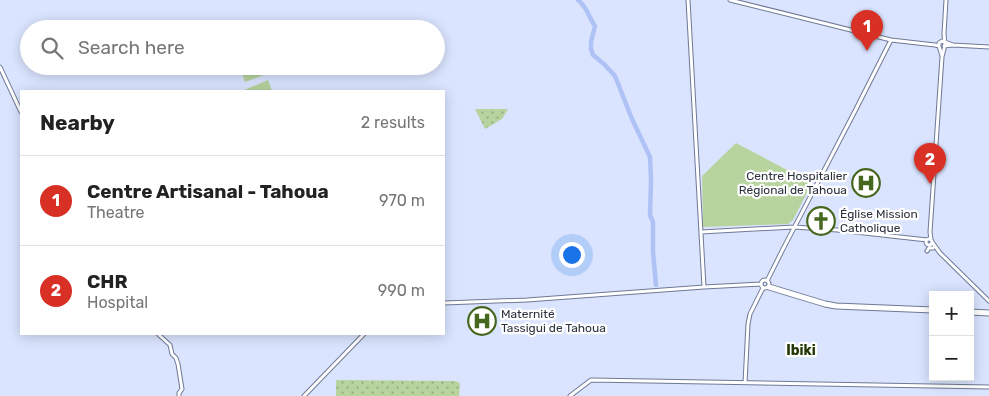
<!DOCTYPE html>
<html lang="en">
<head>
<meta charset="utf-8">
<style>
	body { margin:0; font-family:Rubik,sans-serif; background:#f6f6f6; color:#222 }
	.controls { position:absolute; right:15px; bottom:15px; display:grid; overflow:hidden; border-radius:0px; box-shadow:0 2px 12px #0003 }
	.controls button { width:45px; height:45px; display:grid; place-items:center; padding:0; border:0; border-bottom:1px solid #e0e0e0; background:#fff; color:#222; font:25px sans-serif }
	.you { position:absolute; left:571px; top:254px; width:18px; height:18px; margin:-12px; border:4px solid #fff; border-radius:50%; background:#1a73e8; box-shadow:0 0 0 8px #1a73e833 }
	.badge { display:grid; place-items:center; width:32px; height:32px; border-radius:50%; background:#d93025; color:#fff; font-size:16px; font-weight:700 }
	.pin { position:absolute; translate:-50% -41px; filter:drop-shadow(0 1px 2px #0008) }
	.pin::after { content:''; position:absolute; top:26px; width:18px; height:15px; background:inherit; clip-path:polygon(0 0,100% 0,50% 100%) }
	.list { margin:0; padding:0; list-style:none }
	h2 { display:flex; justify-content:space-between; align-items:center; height:65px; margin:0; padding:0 20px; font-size:21px }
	h2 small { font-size:16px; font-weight:400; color:#767676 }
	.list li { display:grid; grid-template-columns:32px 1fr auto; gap:15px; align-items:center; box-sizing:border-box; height:90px; padding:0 20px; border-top:1px solid #e0e0e0 }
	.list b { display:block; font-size:19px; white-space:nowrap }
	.list p { margin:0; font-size:16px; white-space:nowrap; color:#767676 }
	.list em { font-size:16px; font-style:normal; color:#767676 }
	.icon { flex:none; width:28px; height:28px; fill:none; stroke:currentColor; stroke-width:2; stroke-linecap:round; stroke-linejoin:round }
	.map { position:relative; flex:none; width:989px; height:396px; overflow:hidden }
	.search { position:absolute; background:#fff; box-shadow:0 2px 12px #0003; left:20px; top:20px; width:425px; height:55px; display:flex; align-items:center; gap:12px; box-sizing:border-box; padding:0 18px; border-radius:28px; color:#767676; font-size:19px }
	.panel { position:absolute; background:#fff; box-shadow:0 2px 12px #0003; left:20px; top:90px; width:425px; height:245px; border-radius:0px }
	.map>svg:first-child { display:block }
</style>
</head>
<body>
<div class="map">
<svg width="989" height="396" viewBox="0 0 989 396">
	<defs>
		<pattern id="park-dots" width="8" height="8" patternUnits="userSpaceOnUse" patternTransform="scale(1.25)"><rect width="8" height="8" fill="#b7d39e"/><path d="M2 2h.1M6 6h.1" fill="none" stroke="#95ac82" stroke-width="1.8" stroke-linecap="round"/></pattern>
	</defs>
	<rect width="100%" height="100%" fill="#dae4fe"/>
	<path fill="#b7d39e" d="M253,66H260L264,75L245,82L241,71Z
		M268,80L272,91H242Z
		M736,143L812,183L793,220L788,224L703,227L702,176Z"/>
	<path fill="url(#park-dots)" d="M475,109H508L502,119L485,129Z
		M336,380L455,381L460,383L459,396H336Z"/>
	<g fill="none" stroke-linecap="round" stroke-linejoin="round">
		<path stroke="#afc2f6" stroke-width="4.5" d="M578,0C588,8 588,16 595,26L591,42V49L593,55L604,64L615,76L632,119L650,157L651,181L650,215L653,222V252L656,285"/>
		<defs>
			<path id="tertiary" d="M688,0L704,287
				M730,0L891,40L935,45L939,46L942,56
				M939,46V43L942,41L953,45L989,47
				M944,46L953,45
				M0,67L21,112
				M701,232L794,227L837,230L927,240
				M926 242a3 3 0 1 1 6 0a3 3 0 1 1-6 0Z
				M931,240L930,232L942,57L945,45L944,34L946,0
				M932,242L940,253L989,301
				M927,251L929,248H933
				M761 284a4 4 0 1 1 8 0a4 4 0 1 1-8 0Z
				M767,281L783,249L854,113L891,40
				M444,303L527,300L704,287L761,284
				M158,334L170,345L172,354L176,358L178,364L182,389L179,393V396
				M745,383L748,324L750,314L763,288
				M304,396L364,334
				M570,396L591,380L989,387"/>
			<path id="primary" d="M769,287L825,304L836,306L933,310
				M970,312L989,313"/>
		</defs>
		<use href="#tertiary" stroke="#6f7996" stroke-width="5"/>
		<use href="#primary" stroke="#6f7996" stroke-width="7"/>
		<use href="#tertiary" stroke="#fff" stroke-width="3"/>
		<use href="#primary" stroke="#fff" stroke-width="5"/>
	</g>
	<defs>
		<symbol id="hospital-ring" viewBox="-11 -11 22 22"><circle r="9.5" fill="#fff" stroke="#46671e" stroke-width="1.5"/><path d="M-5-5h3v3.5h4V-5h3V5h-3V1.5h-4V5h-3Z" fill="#46671e"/></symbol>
		<symbol id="church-ring" viewBox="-11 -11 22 22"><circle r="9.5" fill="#fff" stroke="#46671e" stroke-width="1.5"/><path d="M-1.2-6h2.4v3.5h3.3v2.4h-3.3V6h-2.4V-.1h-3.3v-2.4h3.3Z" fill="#46671e"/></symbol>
	</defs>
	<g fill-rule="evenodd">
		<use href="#hospital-ring" x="850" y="167" width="32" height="32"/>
		<use href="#church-ring" x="805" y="205" width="32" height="32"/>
		<use href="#hospital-ring" x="466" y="305" width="32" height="32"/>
	</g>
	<g text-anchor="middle" stroke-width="4.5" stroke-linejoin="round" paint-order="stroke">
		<g font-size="12" fill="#2d313d" stroke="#fff" text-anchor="start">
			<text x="847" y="180" text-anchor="end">Centre Hospitalier<tspan x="847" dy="14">Régional de Tahoua</tspan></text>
			<text x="840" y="218">Église Mission<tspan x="840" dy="14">Catholique</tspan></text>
			<text x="501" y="318">Maternité<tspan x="501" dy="14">Tassigui de Tahoua</tspan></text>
		</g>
		<g font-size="14" font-weight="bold" fill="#223804" stroke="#fff">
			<text x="801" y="355">Ibiki</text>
		</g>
	</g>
</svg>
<div class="controls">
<button>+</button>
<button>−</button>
</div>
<div class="you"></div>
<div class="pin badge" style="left:867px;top:51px">1</div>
<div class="pin badge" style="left:930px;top:184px">2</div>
<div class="search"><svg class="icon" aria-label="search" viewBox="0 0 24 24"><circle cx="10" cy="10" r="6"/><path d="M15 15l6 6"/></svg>Search here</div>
<section class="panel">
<h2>Nearby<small>2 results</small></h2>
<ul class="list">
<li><span class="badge">1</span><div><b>Centre Artisanal - Tahoua</b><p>Theatre</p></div><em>970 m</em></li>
<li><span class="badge">2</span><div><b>CHR</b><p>Hospital</p></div><em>990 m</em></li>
</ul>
</section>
</div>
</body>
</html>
